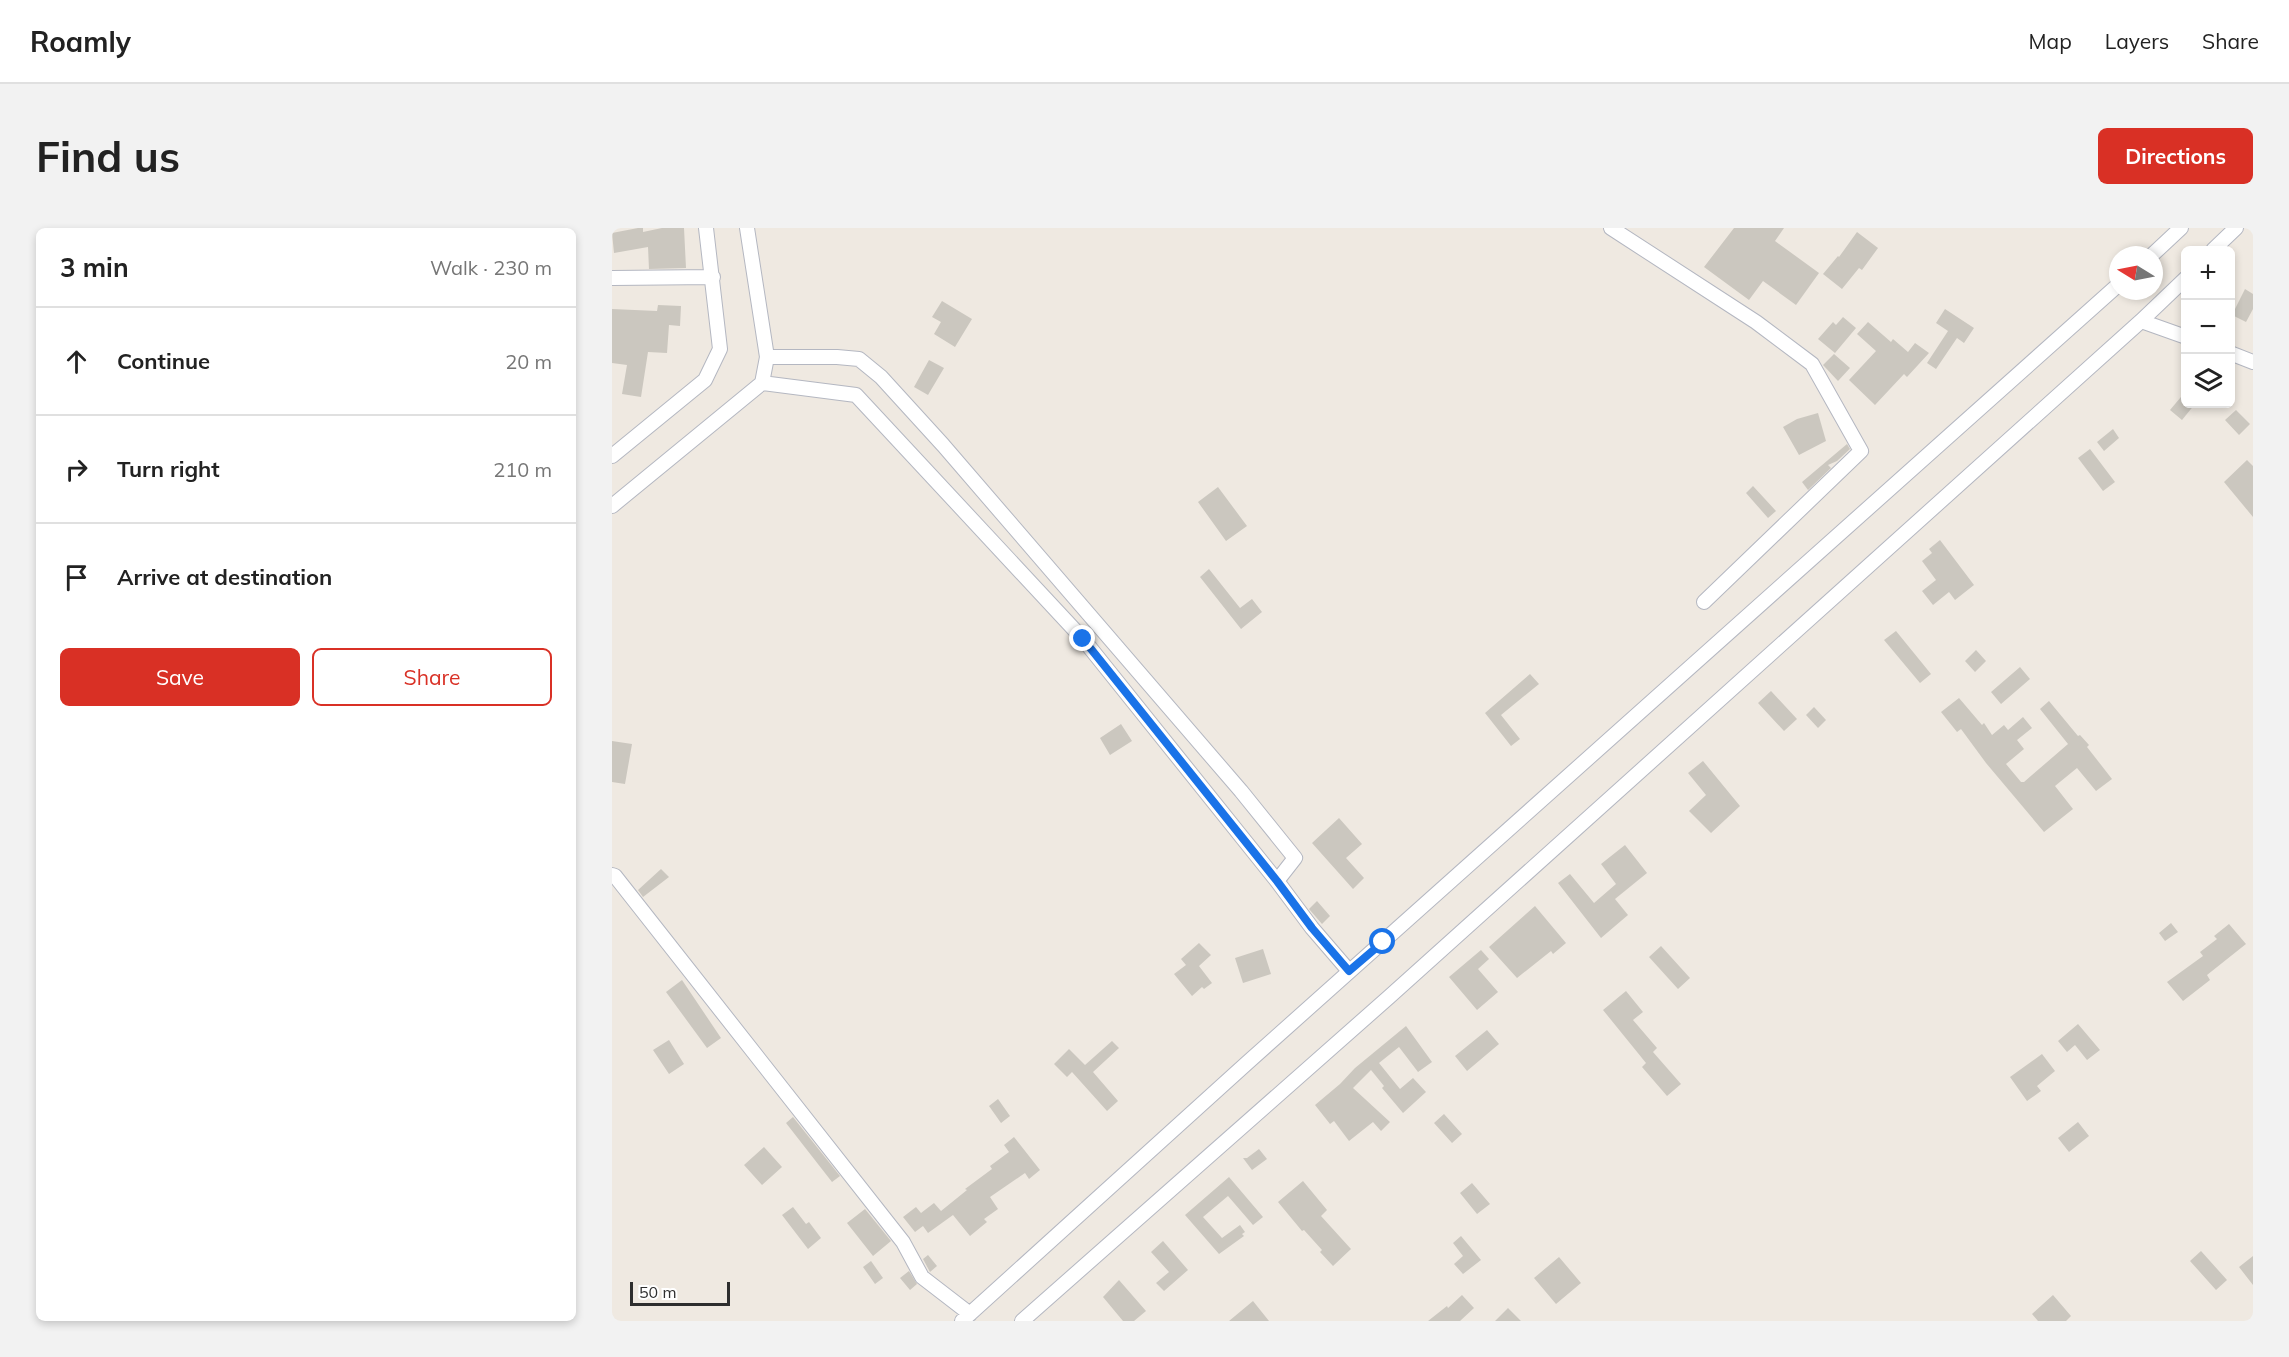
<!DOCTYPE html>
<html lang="en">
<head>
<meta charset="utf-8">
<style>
	body { margin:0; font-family:Mulish,sans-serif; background:#f2f2f2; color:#222 }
	.controls { position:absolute; right:18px; top:18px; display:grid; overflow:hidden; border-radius:9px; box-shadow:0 3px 9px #0003 }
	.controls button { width:54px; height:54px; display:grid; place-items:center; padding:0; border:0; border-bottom:2px solid #e0e0e0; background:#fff; color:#222; font:30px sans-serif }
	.compass { position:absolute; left:1497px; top:18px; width:54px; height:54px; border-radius:50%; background:#fff; box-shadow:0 3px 9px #0003; rotate:280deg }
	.scale { position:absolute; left:18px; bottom:15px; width:100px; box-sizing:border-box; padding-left:6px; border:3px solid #2e2e2e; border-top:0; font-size:16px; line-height:21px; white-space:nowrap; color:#2e2e2e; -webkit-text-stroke:4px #fff; paint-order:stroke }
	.stop { position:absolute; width:18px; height:18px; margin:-14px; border:4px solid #1a73e8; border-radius:50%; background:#fff }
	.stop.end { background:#1a73e8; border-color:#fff; box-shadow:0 2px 6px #0008 }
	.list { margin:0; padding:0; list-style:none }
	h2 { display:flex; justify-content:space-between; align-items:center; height:78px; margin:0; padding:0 24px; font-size:26px }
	h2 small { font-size:20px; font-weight:400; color:#767676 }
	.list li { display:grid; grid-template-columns:39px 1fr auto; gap:18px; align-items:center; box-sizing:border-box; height:108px; padding:0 24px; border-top:2px solid #e0e0e0 }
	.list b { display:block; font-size:22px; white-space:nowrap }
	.list em { font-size:20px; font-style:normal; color:#767676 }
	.actions { display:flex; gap:12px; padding:18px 24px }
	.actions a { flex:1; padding:14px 0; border:2px solid #d93025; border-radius:9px; text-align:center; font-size:21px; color:#d93025 }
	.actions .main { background:#d93025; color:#fff }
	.icon { flex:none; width:33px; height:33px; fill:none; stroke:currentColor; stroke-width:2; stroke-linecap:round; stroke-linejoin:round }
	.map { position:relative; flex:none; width:1641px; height:1093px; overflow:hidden; border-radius:9px }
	header { display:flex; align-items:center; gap:36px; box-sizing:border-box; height:84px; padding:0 30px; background:#fff; border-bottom:2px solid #e0e0e0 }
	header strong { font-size:28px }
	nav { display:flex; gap:33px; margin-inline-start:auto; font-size:21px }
	.intro { display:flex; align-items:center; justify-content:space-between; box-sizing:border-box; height:144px; padding:0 36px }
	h1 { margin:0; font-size:42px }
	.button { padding:15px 27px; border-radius:9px; background:#d93025; color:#fff; font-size:21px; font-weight:700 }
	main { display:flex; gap:36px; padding:0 36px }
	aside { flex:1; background:#fff; border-radius:9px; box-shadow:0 3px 9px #0003 }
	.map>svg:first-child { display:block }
</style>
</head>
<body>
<header>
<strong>Roamly</strong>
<nav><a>Map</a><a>Layers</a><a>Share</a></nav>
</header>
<div class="intro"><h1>Find us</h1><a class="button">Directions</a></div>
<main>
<aside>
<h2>3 min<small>Walk · 230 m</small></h2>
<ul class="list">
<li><svg class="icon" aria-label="ahead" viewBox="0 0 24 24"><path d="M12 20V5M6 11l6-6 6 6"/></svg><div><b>Continue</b></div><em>20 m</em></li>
<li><svg class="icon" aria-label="right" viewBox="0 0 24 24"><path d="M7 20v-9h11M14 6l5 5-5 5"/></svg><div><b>Turn right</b></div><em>210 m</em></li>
<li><svg class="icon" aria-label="arrive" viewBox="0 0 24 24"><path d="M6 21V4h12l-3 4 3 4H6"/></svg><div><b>Arrive at destination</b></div></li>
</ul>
<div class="actions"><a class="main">Save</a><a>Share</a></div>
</aside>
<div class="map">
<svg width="1641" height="1093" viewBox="0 0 1641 1093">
	<rect width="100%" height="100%" fill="#efe9e1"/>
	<path fill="#cbc7bf" d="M26,0H31V4L50,0H72L74,40L37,41L36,19L2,25L0,5Z
		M1122,0H1172L1163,13L1207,45L1184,77L1151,53L1137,72L1092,39Z
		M1245,4L1266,20L1250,42L1247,40L1230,61L1211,46L1226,28L1227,29Z
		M1633,61L1641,66V81L1634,94L1620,87Z
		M330,73L360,91L343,119L322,106L329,94L320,89Z
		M46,77L69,78L68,98L57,97L55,125L36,124L29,169L10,166L15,137L0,135V81L45,83Z
		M1333,81L1362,100L1352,115L1345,110L1324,141L1315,135L1336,103L1324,95Z
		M1231,89L1244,100L1223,125L1206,111L1221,94L1224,97Z
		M1256,94L1279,114L1281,111L1296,124L1303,115L1317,125L1295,149L1292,146L1263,177L1237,152L1264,123L1245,106Z
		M1222,126L1238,140L1226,153L1211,137Z
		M317,132L332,140L316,167L302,159Z
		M1574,163V176H1583L1570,192L1558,182Z
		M1624,182L1638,196L1627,207L1613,192Z
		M1206,185L1214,213L1187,227L1171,199L1185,191Z
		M1501,201L1507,210L1492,223L1485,214Z
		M1235,216L1238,221L1225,233L1216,237L1219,240L1196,262L1190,254Z
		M1478,221L1503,254L1491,263L1466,230Z
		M1635,232L1641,238V289L1612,254Z
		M1141,258L1164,283L1156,290L1134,265Z
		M606,259L635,298L614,313L586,274Z
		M1328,312L1362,357L1343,372L1337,364L1321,377L1310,363L1324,352L1310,333L1320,325L1317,321Z
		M597,341L628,380L640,371L650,384L629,401L588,349Z
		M1284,403L1319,446L1308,455L1272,412Z
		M1364,422L1374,433L1363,444L1353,433Z
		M1408,439L1418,451L1389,476L1379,464Z
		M918,446L927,456L889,487L908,511L899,518L873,485Z
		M1159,463L1185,491L1172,503L1146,475Z
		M1347,470L1370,497L1372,495L1380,507L1392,497L1396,502L1411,489L1420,500L1405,512L1412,521L1394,536L1409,554H1412L1456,516L1428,481L1437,473L1466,508L1468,507L1477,517L1475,519L1500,551L1484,563L1465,540L1443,558L1461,581L1432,604L1374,535L1349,501L1345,504L1329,484Z
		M1202,479L1214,492L1206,500L1194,487Z
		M509,496L520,513L498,527L488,510Z
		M0,513L20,516L13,556L0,554Z
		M1091,533L1128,578L1099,605L1077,583L1094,567L1076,545Z
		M727,590L750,616L734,630L752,650L741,661L700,615Z
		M1013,617L1035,645L1003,671L1016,687L989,710L946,655L958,646L982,675L1004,656L989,636Z
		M49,641L57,649L31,669L26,662Z
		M705,673L718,688L710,696L697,681Z
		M923,678L954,715L941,726L939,723L905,750L877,719Z
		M1559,695L1566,704L1553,713L1547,705Z
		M1617,696L1634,716L1595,747L1598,752L1571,773L1555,754L1591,728L1588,724L1605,711L1602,708Z
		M587,715L599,727L587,738L600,755L592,761L590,759L580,768L562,746L574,737L569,731Z
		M1049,718L1078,750L1066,761L1037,729Z
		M651,721L659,746L631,755L623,730Z
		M869,722L877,731L866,741L886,764L865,782L837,749Z
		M70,752L109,810L95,820L54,764Z
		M1014,763L1031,784L1021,792L1045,820L1041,824L1069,856L1055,868L1030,839L1034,835L991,782Z
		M1466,796L1488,822L1475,832L1463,817L1455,824L1446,813Z
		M794,798L820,834L806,844L787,819L767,835L788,861L801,850L814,864L791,885L770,860L772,858L759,842L741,860L778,894L769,903L761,894L737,913L722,893L718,896L703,877L728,856L743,840Z
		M875,802L887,816L855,843L843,828Z
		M57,812L72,836L57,846L41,822Z
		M500,813L507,820L481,844L506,873L495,883L460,844L455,849L442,836L457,821L473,837Z
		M1430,826L1443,843L1425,858L1429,863L1415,873L1398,849Z
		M386,871L398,888L389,895L377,878Z
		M832,886L850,906L840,915L822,895Z
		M181,889L228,948L220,954L174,895Z
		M1466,894L1477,908L1457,924L1446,910Z
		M402,909L428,942L417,951L413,945L378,969L386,981L372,991L375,994L358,1008L341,987L316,1005L311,998L303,1004L291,989L304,979L309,985L322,975L329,983L355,962L353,961L380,941L378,938L397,924L392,917Z
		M152,919L170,939L150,957L132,937Z
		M647,921L655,931L640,942L631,930H635Z
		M617,949L651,989L641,997L616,968L591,989L610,1010L628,997L633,1004L630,1006L632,1008L607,1026L573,987Z
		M691,953L715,982L709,988L739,1021L721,1038L708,1024L710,1022L692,1002L690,1003L666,974Z
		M860,955L878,976L865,986L848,965Z
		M181,979L194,996L197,994L209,1010L196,1021L170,987Z
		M253,981L279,1013L261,1028L235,995Z
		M849,1008L869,1032L851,1046L842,1036L851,1028L841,1015Z
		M551,1013L576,1042L552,1063L544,1055L557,1044L539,1024Z
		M1589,1023L1615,1052L1604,1062L1578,1033Z
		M316,1027L325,1038L318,1044L311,1031Z
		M1641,1028V1057L1627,1039Z
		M947,1029L969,1055L944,1076L922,1050Z
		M259,1033L271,1050L263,1056L251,1039Z
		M297,1043L305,1056L298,1062L288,1050Z
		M507,1052L534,1083L522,1093H511L491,1069Z
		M850,1067L862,1080L848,1093H816L835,1078L836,1080Z
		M1441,1067L1459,1088L1454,1093H1426L1420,1086Z
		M641,1073L657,1093H617Z
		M896,1080L909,1093H883Z"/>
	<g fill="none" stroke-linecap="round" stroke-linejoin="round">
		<defs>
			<path id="minor" d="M999,0L1144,94L1200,136L1249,223L1092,374
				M1601,22L1624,0
				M1540,27L1569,0
				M0,50L101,49
				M1529,93L1574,109
				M1618,125L1641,134
				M155,129H225L247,131L269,149L331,217L629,563L683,630L665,653
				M150,155L244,167L471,411L665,653L700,700L737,743
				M0,228L93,152L108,121L94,0
				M0,278L150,155L155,129L135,0
				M0,647L3,648L291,1014L310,1049L358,1086
				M350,1093L635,835L1506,57
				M410,1093L777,769L1529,93L1574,50"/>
		</defs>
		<use href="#minor" stroke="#b4b7c1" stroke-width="16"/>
		<use href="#minor" stroke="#fff" stroke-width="14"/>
	</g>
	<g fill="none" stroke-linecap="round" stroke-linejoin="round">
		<path stroke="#1a73e8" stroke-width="8" d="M471,411L665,653L700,700L737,743L771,714"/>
	</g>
</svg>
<div class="controls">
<button>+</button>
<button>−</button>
<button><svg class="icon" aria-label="layers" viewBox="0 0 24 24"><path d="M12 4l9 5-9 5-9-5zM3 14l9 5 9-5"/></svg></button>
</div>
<svg class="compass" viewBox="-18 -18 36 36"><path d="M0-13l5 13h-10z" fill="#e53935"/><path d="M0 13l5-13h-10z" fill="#767676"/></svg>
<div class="scale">50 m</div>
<div class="stop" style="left:771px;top:714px"></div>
<div class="stop end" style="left:471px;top:411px"></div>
</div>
</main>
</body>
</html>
